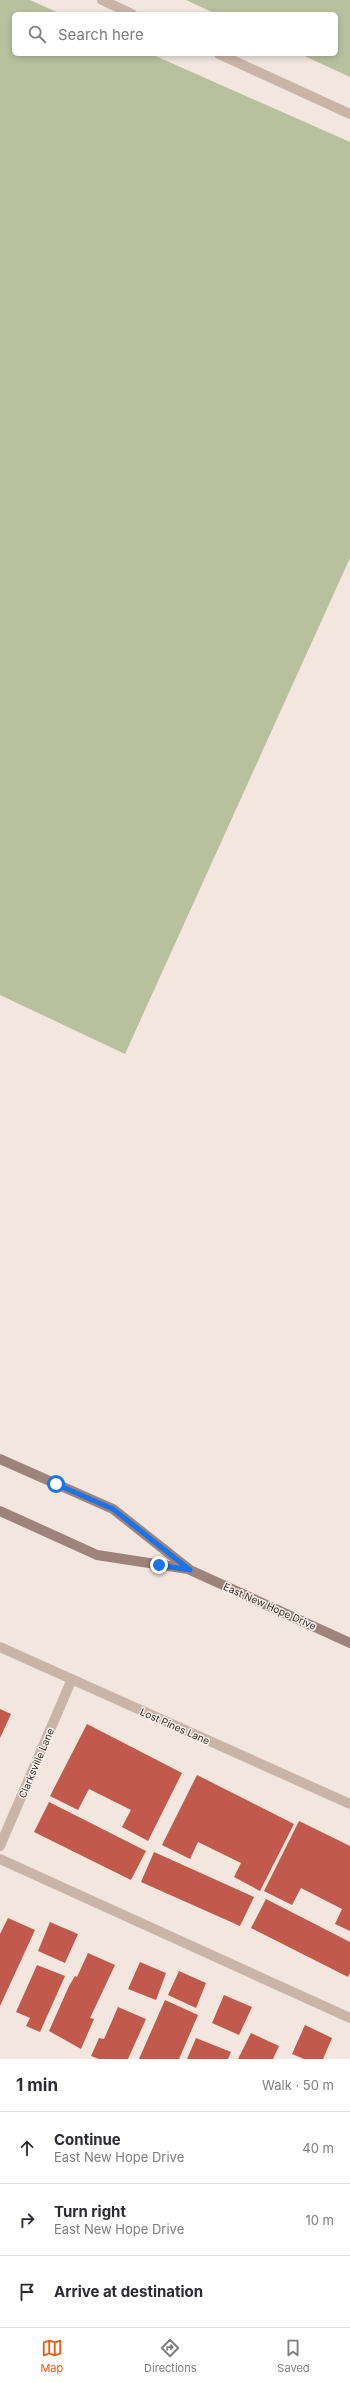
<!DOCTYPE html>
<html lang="en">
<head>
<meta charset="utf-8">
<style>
	body { margin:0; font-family:Inter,sans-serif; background:#f2f2f3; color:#2b2b33 }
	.stop { position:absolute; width:12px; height:12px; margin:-9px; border:3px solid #1a73e8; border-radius:50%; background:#fff }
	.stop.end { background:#1a73e8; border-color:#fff; box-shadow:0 1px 4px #0008 }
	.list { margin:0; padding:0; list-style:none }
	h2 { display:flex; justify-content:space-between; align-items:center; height:52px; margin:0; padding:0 16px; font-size:17px }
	h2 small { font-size:13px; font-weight:400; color:#7c7c81 }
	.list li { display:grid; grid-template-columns:26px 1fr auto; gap:12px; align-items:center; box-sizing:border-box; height:72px; padding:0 16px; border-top:1px solid #e1e1e2 }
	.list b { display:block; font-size:15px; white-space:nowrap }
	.list p { margin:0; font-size:13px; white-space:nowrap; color:#7c7c81 }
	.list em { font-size:13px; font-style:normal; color:#7c7c81 }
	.icon { flex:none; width:22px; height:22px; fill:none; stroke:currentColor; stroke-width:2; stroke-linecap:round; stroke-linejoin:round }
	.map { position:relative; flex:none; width:350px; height:2059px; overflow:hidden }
	.search { position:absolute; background:#fff; box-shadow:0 2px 6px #0003; left:12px; right:12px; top:12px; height:44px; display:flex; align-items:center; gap:10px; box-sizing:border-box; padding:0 14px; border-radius:6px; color:#7c7c81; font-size:15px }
	.sheet { height:268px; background:#fff }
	nav { display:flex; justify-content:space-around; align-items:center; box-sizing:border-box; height:56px; border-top:1px solid #e1e1e2; background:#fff; font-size:11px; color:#7c7c81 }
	nav a { display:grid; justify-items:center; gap:2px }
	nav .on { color:#ea580c }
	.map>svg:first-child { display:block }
</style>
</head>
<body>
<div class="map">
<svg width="350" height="2059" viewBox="0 0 350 2059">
	<rect width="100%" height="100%" fill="#f2e6de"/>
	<path fill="#b9c09e" d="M0,0H30L61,14H14V54H151L350,142V558L125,1054L0,995Z
		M186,0H350V77L300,54H336V14H216Z"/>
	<path fill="#c15a4c" d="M0,1709L11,1714L0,1738Z
		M87,1724L182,1773L148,1841L122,1827L131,1810L89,1789L78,1810L50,1796Z
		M197,1775L294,1824L260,1891L234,1877L241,1863L198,1842L190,1859L162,1845Z
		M49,1802L146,1851L131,1880L34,1832Z
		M299,1821L350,1846V1931L335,1924L342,1909L301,1888L292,1905L264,1891Z
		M154,1852L254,1897L240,1926L141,1882Z
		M266,1899L350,1942V1973L348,1977L251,1928Z
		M8,1918L35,1930L0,2006V1934Z
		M50,1922L78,1934L65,1963L38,1951Z
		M88,1953L115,1965L90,2018L94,2019L81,2049L49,2031L69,1986L75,1976L77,1977Z
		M140,1962L166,1973L156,2000L128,1989Z
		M37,1965L65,1976L40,2032L26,2026L30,2018L16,2012Z
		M179,1971L206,1983L196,2008L168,1995Z
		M224,1995L252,2007L239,2035L212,2023Z
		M165,2000L198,2015L179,2059H139Z
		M118,2007L146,2019L128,2059H99L91,2056L99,2038L104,2039Z
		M305,2025L332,2038L323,2059H304L292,2054Z
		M251,2033L279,2046L273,2059H238Z
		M196,2038L231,2052L228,2059H187Z"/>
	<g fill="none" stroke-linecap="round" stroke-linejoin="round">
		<path stroke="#c9b4aa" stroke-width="10" d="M102,0L132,14
			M219,54L350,114
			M0,1859L350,2018"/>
		<path stroke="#c9b4aa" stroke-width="10" d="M0,1647L350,1804
			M0,1846L72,1679"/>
		<path stroke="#9d837b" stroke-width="10" d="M0,1459L113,1509L190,1570L350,1643
			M0,1511L97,1555L188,1569"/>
	</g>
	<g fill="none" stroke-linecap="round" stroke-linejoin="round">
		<path stroke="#1a73e8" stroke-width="5" d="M56,1484L113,1509L190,1570L159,1565"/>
	</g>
	<g text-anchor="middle" stroke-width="3" stroke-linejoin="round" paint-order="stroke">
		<g font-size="10" fill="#372c29" stroke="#f9f0ea">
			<text transform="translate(270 1606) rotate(24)" y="4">East New Hope Drive</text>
			<text transform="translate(175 1726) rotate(24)" y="4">Lost Pines Lane</text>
			<text transform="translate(36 1763) rotate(-67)" y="4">Clarksville Lane</text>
		</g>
	</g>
</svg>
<div class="stop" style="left:56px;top:1484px"></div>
<div class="stop end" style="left:159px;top:1565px"></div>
<div class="search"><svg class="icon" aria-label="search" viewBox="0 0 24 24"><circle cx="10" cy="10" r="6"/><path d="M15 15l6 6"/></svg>Search here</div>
</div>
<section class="sheet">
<h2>1 min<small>Walk · 50 m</small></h2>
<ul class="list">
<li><svg class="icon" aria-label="ahead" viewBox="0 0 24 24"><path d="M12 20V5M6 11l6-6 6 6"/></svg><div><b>Continue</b><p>East New Hope Drive</p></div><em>40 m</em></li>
<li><svg class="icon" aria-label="right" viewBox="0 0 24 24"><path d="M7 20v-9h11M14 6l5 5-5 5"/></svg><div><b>Turn right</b><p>East New Hope Drive</p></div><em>10 m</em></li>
<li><svg class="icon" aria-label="arrive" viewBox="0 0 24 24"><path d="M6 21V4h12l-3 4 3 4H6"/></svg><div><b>Arrive at destination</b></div></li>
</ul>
</section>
<nav>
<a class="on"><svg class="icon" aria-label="map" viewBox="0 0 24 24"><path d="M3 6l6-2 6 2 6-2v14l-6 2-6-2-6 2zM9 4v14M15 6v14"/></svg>Map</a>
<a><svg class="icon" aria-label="directions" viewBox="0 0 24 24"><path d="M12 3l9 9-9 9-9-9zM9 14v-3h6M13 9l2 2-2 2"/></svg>Directions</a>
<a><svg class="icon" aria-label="saved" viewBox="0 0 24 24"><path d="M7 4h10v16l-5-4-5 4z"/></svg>Saved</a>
</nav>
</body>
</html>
